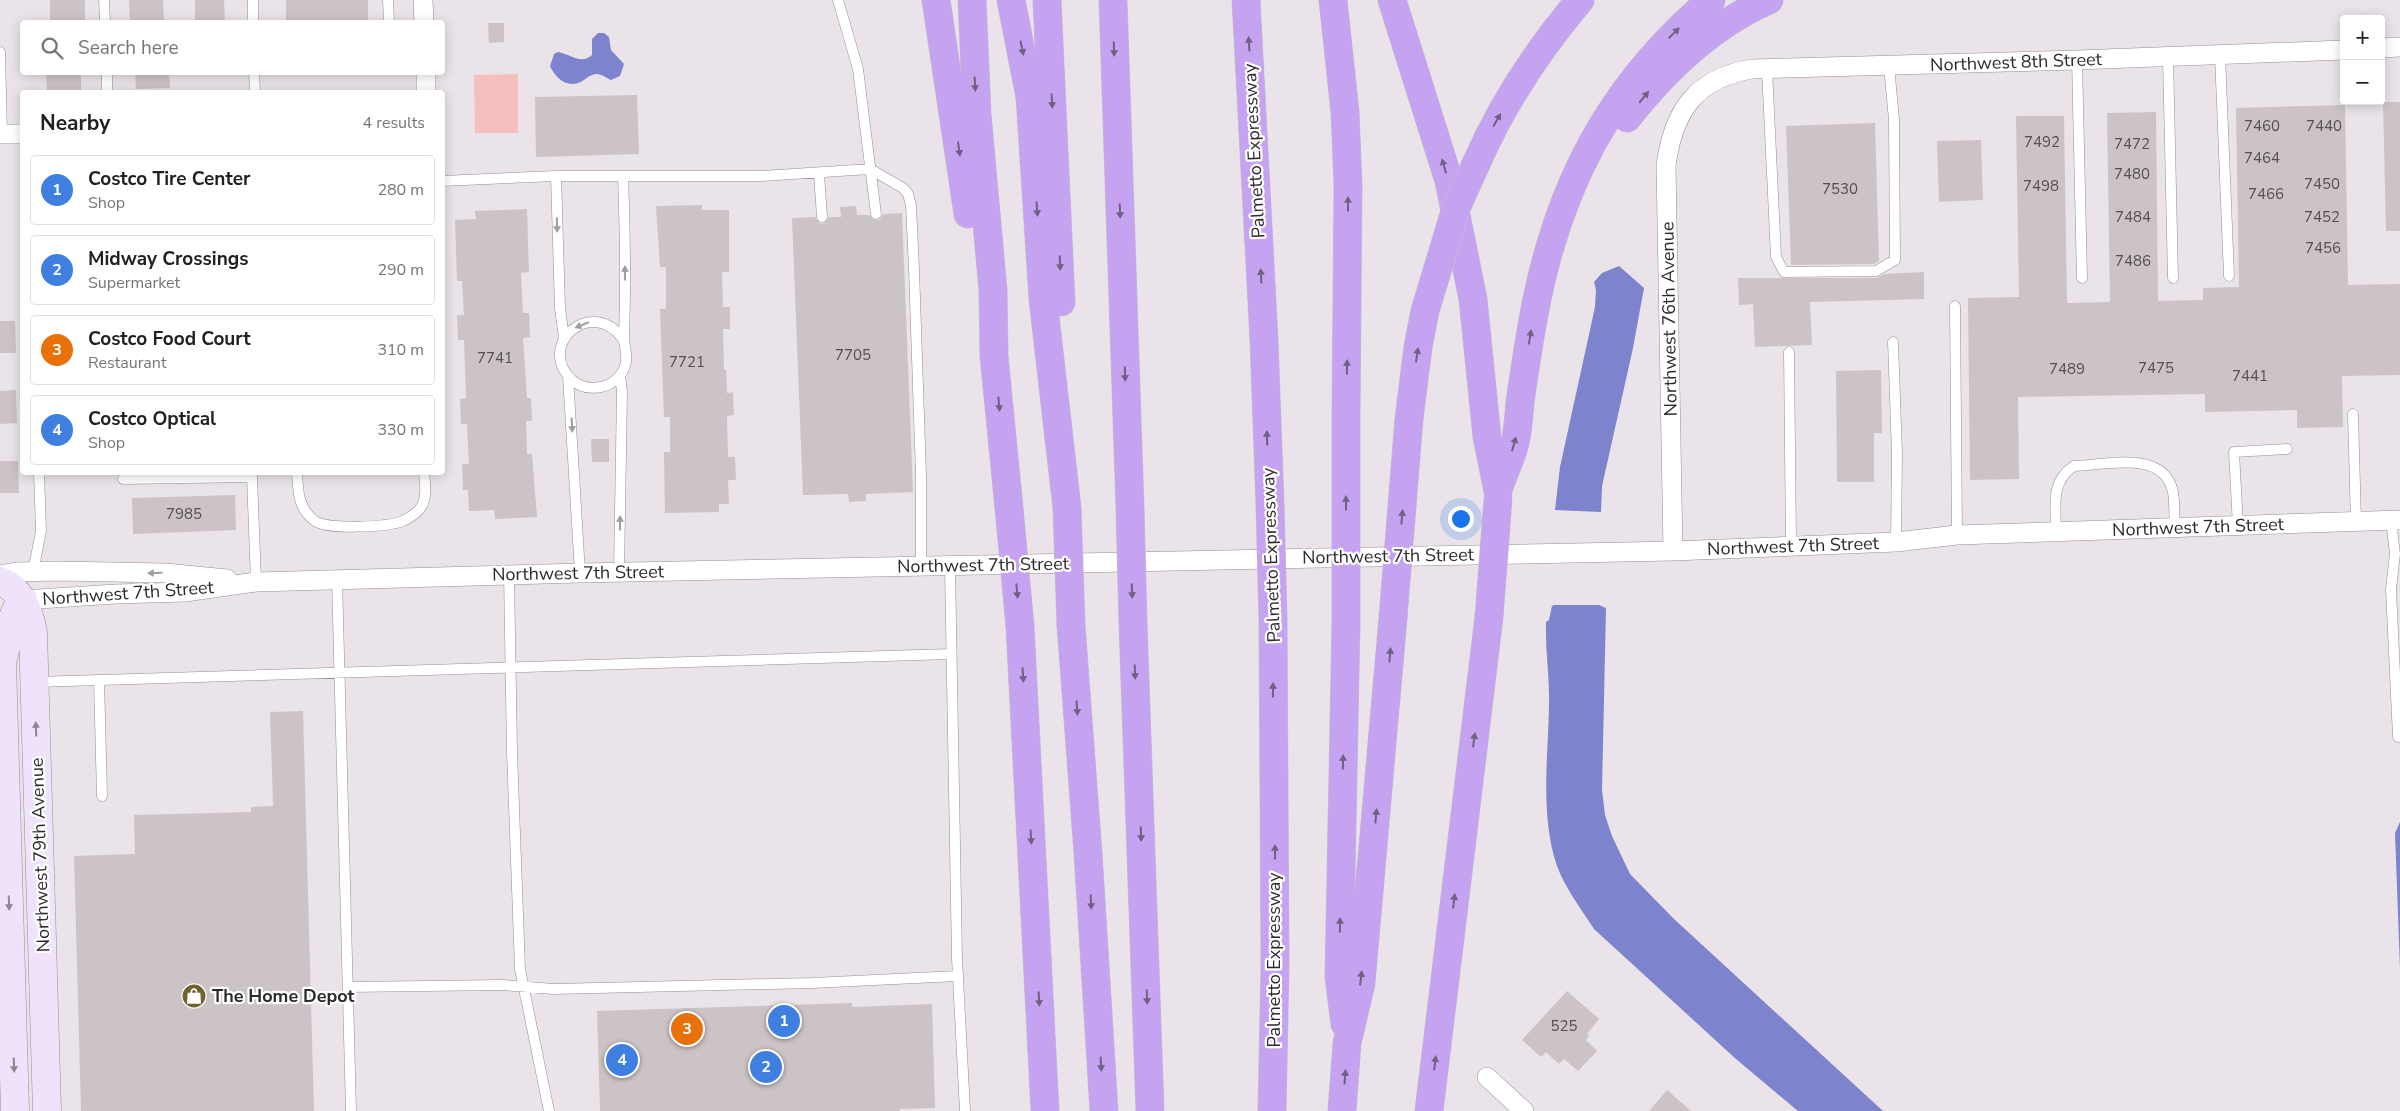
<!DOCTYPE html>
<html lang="en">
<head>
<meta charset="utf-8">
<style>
	body { margin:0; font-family:"Nunito Sans",sans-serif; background:#f2f2f2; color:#202124 }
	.controls { position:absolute; right:15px; top:15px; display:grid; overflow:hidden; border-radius:5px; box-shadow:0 2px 12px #0003 }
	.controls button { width:45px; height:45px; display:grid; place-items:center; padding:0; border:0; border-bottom:1px solid #e0e0e0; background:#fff; color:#202124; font:25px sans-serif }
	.you { position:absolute; left:1460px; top:518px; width:18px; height:18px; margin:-12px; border:4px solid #fff; border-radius:50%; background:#1a73e8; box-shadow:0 0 0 8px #1a73e833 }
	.badge { display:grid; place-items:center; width:32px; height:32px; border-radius:50%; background:#6f622f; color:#fff; font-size:16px; font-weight:700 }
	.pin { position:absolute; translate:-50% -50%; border:2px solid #fff; box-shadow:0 1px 5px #0006 }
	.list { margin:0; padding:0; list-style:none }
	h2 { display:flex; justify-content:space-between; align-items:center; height:65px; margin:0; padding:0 20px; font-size:21px }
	h2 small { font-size:16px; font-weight:400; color:#757577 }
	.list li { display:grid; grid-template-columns:32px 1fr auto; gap:15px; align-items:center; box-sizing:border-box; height:70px; margin:0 10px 10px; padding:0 10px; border:1px solid #e0e0e0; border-radius:5px }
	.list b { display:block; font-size:19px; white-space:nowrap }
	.list p { margin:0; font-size:16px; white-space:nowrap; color:#757577 }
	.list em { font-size:16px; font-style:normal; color:#757577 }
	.icon { flex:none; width:28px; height:28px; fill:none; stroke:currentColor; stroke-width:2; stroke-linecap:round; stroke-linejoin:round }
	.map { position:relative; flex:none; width:2400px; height:1111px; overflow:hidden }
	.search { position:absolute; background:#fff; box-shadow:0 2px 12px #0003; left:20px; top:20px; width:425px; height:55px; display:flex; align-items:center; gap:12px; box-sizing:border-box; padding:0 18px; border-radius:5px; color:#757577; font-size:19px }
	.panel { position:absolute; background:#fff; box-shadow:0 2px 12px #0003; left:20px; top:90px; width:425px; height:385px; border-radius:5px }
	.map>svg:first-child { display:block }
</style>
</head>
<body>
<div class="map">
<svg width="2400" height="1111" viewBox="0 0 2400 1111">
	<rect width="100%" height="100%" fill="#eae3e9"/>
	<path fill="#f6bebd" d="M518,74V133H475L474,75Z"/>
	<path fill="#7d83cc" d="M598,33H604L609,37L611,50L624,64L620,76L611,80C607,78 601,74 597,74C589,74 585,81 578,83C565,87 555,77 550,66L554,54L558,52C570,54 581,65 592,55V39Z
		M1619,266L1644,288L1633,348L1602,486L1601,512L1555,510L1560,467L1595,307L1596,290L1594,282L1602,273Z
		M1554,605H1599L1606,608L1602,790L1605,815L1612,836L1630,874L1674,919L1883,1111H1798L1736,1059L1594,929C1582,910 1565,888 1557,866C1540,816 1548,758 1549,706C1550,678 1545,650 1546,622L1549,620L1552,606Z
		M2400,822V968L2395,833Z"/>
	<path fill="#ccc3c6" d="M50,0H85V22H50Z
		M129,0H163L164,22H130Z
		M195,0H224L225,22H195Z
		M286,0H368V21L286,22Z
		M488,23H504V42L489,43Z
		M46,72H81V90L47,91Z
		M135,72H169L170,88L136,89Z
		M637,95L639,154L536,157L535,97Z
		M2383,102H2400V231H2386Z
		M2345,105L2348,285L2400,284V375L2342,376L2343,427L2297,428V410L2205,412V394L2018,397L2019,479L1970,480L1968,298L2019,297L2016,116H2064L2067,303L2110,302L2107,113L2156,112L2158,301L2203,300V288L2239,287L2236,108Z
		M1875,123L1879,261L1874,264L1791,265L1786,126Z
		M1981,140L1983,200L1939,202L1937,141Z
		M702,205V210H729V272H722L723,307H730V329H723L724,370H726L727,393L733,392L734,415L727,416L728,457H735L736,480H728L729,504H719V512L665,513L664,452H670V417H664L660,309H666V267H660L656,206Z
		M856,206L857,215H869L874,220H880L883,214L902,213L913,492L866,494V501L849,502L848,494L803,495L792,218L815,217L819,223L823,224L829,217H841L840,207Z
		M527,209L529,272L521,273L523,313H529L530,337L523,338L527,398H531L532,421H526L527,454H532L537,517L495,519L494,510L469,511L468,490H463L462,464H469L467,424H461L460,399L466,398L464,340H458L457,315H464L462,281H457L455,220L476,219L475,211Z
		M1924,272V299L1810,302L1812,345L1755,347L1753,304L1739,305L1738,278H1876L1885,274Z
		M0,321H15L16,353H0Z
		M1881,370L1882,433H1874V482H1837L1836,371Z
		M16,390L17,423L0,424V391Z
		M591,439H609V462H592Z
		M0,461H18L19,493H0Z
		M235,495L236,530L133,534L132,498Z
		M303,711L314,1111H81L74,856L135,854L134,815L251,812V807L273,806L270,712Z
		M1567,991L1599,1019L1587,1034L1589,1036L1586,1040L1597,1051L1578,1071L1564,1059L1559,1064L1546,1052L1541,1057L1522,1040Z
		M852,1003V1007L932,1004L935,1108L900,1109V1111H600L597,1011Z
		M1667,1090L1691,1111H1649Z"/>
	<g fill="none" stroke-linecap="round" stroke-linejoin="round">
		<defs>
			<path id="lane" d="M104,0L105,22
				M253,0V22
				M388,0L389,22
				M838,0L858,69L876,214
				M0,52L2,134
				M2220,55L2229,276
				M2168,57L2173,278
				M2077,60L2082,278
				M1767,69L1776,257L1784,272L1876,271L1895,260L1894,120L1889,66
				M107,72V92
				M254,72L255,92
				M819,174L822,217
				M556,176L560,308L564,338
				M623,176C625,229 626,283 624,336C623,346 629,354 625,366C622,376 612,385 601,387C591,389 580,387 572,380C535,346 591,295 623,339
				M442,181L556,176H761L870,169L903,188L908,194L911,205L914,269L921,475V567
				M1955,306L1957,535
				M1893,342L1897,454L1896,542
				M1789,352L1791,545
				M568,376L580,573
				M2353,414L2356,522
				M297,472C298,491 298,509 315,521C329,530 388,527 403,521C409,518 415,514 419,510C428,499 425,485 424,472
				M123,479L252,477L256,582
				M2391,520L2395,554L2391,589L2398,737H2400
				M2238,526L2234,452L2287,449
				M2056,532C2056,506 2050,481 2074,466C2106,465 2164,449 2173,492C2175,504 2174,516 2175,528
				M950,566L957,958L965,1111
				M33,572L41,531L39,472
				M619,572L622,392L620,376
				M509,575L512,752L520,969L549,1111
				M337,579L351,1111
				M99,680L102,796
				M35,682L951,654
				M348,987L503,985L554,989L812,983L958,976"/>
			<path id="street" d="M423,0L424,22
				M2381,48L2400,47
				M426,72V92
				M0,134H22
				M1673,551L1666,166C1673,111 1696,78 1752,69L2077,60L2344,50
				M0,575L17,572L58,571L165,573L227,579
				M23,600L116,594L185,592L256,582L580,573L1673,551L1896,542L1957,535L2400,520
				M1487,1077L1524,1111"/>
			<path id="secondary" d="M0,581C22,590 29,611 33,632L47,1111
				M15,1111L2,662C9,639 8,618 23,600"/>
			<path id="highway" d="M936,0L968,214
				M972,0L977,114L993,290L994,356L1009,508
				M1011,0L1030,97L1043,299L1067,508
				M1047,0L1061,302
				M1113,0L1130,508
				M1246,0L1264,340L1270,504
				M1333,0L1345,112L1348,184L1346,416
				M1392,0L1449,181L1473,299L1487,437L1498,491
				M1627,118C1665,70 1711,25 1769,0
				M1476,164C1502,104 1538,50 1580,0
				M1498,490C1503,474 1511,459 1515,443C1518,430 1519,416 1520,402C1524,375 1528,347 1533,320C1556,189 1609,86 1711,0
				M1133,623L1150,1111
				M1071,625L1088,853L1104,1111
				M1020,626L1045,1111
				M1345,1024L1339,977L1346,622
				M1272,1111L1275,965L1273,620
				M1342,1111L1347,1043L1361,983L1393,618
				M1429,1111L1489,617"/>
		</defs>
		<use href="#lane" stroke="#948e93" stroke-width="11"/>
		<use href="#street" stroke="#948e93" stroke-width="20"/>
		<use href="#secondary" stroke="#948e93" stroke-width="29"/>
		<use href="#highway" stroke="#c4c3c4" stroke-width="29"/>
		<use href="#lane" stroke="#fff" stroke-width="10"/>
		<use href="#street" stroke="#fff" stroke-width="19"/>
		<use href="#secondary" stroke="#eee3fb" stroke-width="28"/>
		<use href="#highway" stroke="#c6a3f1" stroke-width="28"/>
		<defs>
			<path id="highway-bridge" d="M1270,504L1273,620
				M1009,508L1020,626
				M1067,508L1071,625
				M1130,508L1133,623
				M1489,617L1498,499
				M1393,618L1409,419L1418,347L1425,311L1456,208L1476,164
				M1346,622V416"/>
		</defs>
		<use href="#highway-bridge" stroke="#c4c3c4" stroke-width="29" stroke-linecap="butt"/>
		<use href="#highway-bridge" stroke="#c6a3f1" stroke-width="28"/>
	</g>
	<defs><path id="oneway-solid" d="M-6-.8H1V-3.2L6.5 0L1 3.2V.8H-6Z" transform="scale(1.25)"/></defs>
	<g fill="#716084">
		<use href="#oneway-solid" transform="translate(1674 33) rotate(-44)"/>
		<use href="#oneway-solid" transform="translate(1249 44) rotate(-94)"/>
		<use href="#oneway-solid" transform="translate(1022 48) rotate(78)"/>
		<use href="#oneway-solid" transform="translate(1114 49) rotate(88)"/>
		<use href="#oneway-solid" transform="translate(975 84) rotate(87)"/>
		<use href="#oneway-solid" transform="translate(1644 97) rotate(-50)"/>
		<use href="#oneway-solid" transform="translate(1052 101) rotate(87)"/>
		<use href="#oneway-solid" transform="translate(1497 120) rotate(-61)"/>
		<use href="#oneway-solid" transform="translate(959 149) rotate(82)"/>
		<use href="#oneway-solid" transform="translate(1444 166) rotate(-106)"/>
		<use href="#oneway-solid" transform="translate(1348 204) rotate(-90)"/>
		<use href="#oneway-solid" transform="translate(1037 209) rotate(86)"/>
		<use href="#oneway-solid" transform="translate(1120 211) rotate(88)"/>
		<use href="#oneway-solid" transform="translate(1060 263) rotate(88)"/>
		<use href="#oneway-solid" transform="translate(1261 276) rotate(-93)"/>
		<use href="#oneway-solid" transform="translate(1530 337) rotate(-81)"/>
		<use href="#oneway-solid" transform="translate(1417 355) rotate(-82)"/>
		<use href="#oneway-solid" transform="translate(1347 367) rotate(-89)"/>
		<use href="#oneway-solid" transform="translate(1125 374) rotate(88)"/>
		<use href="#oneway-solid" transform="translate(999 404) rotate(85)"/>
		<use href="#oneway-solid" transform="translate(1267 438) rotate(-92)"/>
		<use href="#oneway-solid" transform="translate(1514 444) rotate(-75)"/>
		<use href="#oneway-solid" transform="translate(1346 503) rotate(-90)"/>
		<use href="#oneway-solid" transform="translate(1402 517) rotate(-85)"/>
		<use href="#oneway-solid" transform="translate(1017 591) rotate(85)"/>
		<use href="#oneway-solid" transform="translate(1132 591) rotate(88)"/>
		<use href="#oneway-solid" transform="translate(1390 655) rotate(-85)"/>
		<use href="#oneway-solid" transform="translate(1135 672) rotate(88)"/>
		<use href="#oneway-solid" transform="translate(1023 675) rotate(87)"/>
		<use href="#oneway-solid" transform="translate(1273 690) rotate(-90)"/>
		<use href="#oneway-solid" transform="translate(1077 708) rotate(86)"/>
		<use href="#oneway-solid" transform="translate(1474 740) rotate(-83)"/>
		<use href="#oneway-solid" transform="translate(1343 762) rotate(-89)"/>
		<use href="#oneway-solid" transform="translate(1376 816) rotate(-85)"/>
		<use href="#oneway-solid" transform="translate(1141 834) rotate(88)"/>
		<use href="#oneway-solid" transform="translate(1031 837) rotate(87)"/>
		<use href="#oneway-solid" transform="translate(1275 852) rotate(-90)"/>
		<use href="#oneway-solid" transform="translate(1454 901) rotate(-83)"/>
		<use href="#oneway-solid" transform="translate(1091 902) rotate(87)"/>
		<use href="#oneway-solid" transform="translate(1340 925) rotate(-89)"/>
		<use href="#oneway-solid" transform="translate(1361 978) rotate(-83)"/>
		<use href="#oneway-solid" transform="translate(1147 997) rotate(88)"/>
		<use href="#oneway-solid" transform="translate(1039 999) rotate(87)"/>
		<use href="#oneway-solid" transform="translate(1435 1063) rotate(-83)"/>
		<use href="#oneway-solid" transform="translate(1101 1064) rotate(87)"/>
		<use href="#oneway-solid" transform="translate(1345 1077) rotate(-86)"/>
	</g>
	<g fill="#a09fa0">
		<use href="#oneway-solid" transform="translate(557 225) rotate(89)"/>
		<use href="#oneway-solid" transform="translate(625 273) rotate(-91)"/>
		<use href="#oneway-solid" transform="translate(582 325) rotate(158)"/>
		<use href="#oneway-solid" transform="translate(572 425) rotate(87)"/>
		<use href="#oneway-solid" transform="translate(620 523) rotate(-89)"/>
		<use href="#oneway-solid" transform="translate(155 573) rotate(179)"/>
	</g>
	<g fill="#8d8693">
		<use href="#oneway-solid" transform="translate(36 729) rotate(-92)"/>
		<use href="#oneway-solid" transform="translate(9 903) rotate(88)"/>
		<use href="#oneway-solid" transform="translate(14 1065) rotate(88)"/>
	</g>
	<defs>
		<symbol id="shop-disc" viewBox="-11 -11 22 22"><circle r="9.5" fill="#6f622f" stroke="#fff"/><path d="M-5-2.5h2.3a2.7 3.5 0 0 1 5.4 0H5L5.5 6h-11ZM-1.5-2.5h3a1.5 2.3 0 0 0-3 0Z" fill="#fff"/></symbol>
	</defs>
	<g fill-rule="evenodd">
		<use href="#shop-disc" x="180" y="982" width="28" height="28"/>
	</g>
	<g text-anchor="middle" stroke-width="4.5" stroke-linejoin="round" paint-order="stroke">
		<g font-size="15" fill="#545052">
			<text x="2262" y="131">7460</text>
			<text x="2324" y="131">7440</text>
			<text x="2042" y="147">7492</text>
			<text x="2132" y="149">7472</text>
			<text x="2262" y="163">7464</text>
			<text x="2132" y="179">7480</text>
			<text x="2322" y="189">7450</text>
			<text x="2041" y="191">7498</text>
			<text x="1840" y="194">7530</text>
			<text x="2266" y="199">7466</text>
			<text x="2133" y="222">7484</text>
			<text x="2322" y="222">7452</text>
			<text x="2323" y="253">7456</text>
			<text x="2133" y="266">7486</text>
			<text x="853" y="360">7705</text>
			<text x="495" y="363">7741</text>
			<text x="687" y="367">7721</text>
			<text x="2156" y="373">7475</text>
			<text x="2067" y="374">7489</text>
			<text x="2250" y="381">7441</text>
			<text x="184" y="519">7985</text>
			<text x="1564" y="1031">525</text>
		</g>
		<g font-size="18" fill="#2c292b" stroke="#fff">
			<text transform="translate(2016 62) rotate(-2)" y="6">Northwest 8th Street</text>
			<text transform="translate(1254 151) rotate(-93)" y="6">Palmetto Expressway</text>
			<text transform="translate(1669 319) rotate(-91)" y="6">Northwest 76th Avenue</text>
			<text transform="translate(2198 527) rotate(-2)" y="6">Northwest 7th Street</text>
			<text transform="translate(1793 546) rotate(-2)" y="6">Northwest 7th Street</text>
			<text transform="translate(1271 555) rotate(-92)" y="6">Palmetto Expressway</text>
			<text transform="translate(1388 556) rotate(-1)" y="6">Northwest 7th Street</text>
			<text transform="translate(983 565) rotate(-1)" y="6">Northwest 7th Street</text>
			<text transform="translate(578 573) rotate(-1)" y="6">Northwest 7th Street</text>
			<text transform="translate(128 593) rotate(-4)" y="6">Northwest 7th Street</text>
			<text transform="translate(40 855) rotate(-92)" y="6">Northwest 79th Avenue</text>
			<text transform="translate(1274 960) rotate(-90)" y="6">Palmetto Expressway</text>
		</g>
		<g font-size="18" font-weight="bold" fill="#2c292b" stroke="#fff" text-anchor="start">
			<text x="212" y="1002">The Home Depot</text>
		</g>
	</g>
</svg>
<div class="controls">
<button>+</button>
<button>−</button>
</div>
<div class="you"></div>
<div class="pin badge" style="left:784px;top:1021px;background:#3f7fe0">1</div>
<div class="pin badge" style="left:766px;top:1067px;background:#3f7fe0">2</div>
<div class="pin badge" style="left:687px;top:1029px;background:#e8710a">3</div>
<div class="pin badge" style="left:622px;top:1060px;background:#3f7fe0">4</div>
<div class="search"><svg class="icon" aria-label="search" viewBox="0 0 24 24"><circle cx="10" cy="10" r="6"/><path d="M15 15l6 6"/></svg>Search here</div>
<section class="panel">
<h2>Nearby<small>4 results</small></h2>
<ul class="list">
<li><span class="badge" style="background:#3f7fe0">1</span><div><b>Costco Tire Center</b><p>Shop</p></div><em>280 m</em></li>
<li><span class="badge" style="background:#3f7fe0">2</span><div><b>Midway Crossings</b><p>Supermarket</p></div><em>290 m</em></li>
<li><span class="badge" style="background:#e8710a">3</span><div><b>Costco Food Court</b><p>Restaurant</p></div><em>310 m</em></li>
<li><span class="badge" style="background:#3f7fe0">4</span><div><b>Costco Optical</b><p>Shop</p></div><em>330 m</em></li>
</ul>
</section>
</div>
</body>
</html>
